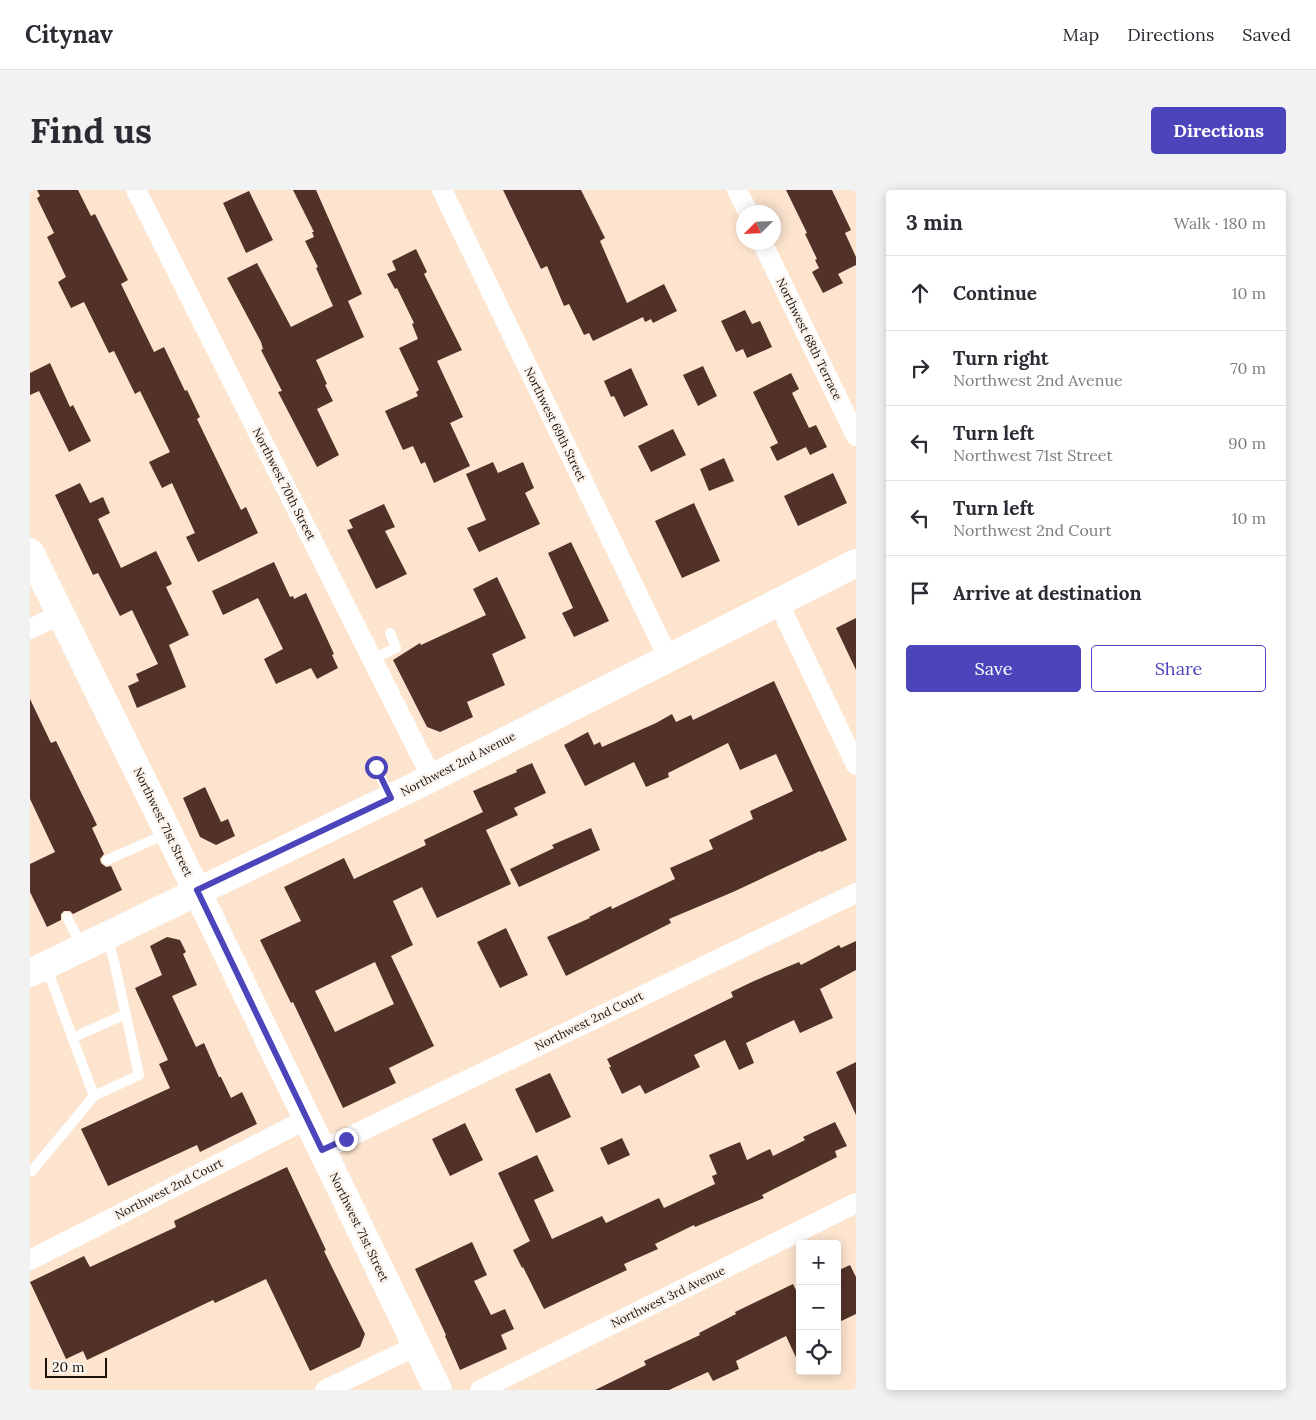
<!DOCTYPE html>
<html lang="en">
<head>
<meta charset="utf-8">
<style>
	body { margin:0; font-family:Lora,serif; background:#f2f2f3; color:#2b2b33 }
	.controls { position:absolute; right:15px; bottom:15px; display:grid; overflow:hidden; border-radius:5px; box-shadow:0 2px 12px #0003 }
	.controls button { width:45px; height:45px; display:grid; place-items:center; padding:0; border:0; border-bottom:1px solid #e1e1e2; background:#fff; color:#2b2b33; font:25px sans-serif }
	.compass { position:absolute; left:706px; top:15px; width:45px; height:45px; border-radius:50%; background:#fff; box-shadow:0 2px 12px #0003; rotate:246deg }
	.scale { position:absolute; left:15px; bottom:12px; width:62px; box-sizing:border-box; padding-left:5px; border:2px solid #1c1209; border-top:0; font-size:14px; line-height:18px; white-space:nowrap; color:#1c1209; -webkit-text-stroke:4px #fbf4ef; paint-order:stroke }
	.stop { position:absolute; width:15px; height:15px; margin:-11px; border:4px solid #4b44bb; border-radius:50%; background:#fff }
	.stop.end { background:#4b44bb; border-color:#fff; box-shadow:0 1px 5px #0008 }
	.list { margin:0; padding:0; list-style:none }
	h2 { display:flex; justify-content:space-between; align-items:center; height:65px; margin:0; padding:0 20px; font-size:21px }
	h2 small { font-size:16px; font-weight:400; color:#7c7c81 }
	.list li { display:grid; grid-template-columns:32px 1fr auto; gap:15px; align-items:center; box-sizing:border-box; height:75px; padding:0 20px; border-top:1px solid #e1e1e2 }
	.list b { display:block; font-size:19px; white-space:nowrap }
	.list p { margin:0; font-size:16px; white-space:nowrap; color:#7c7c81 }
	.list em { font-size:16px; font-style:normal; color:#7c7c81 }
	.actions { display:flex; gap:10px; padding:15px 20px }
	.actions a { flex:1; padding:11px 0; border:1px solid #4b44bb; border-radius:5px; text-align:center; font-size:18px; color:#4b44bb }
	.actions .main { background:#4b44bb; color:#fff }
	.icon { flex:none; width:28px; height:28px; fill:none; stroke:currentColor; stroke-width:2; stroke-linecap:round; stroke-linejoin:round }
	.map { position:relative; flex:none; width:826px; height:1200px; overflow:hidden; border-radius:5px }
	header { display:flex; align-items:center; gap:30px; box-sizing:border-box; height:70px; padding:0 25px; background:#fff; border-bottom:1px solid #e1e1e2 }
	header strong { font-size:24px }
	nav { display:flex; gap:28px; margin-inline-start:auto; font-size:18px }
	.intro { display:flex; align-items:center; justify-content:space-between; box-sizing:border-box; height:120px; padding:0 30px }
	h1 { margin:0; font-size:35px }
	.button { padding:12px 22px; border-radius:5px; background:#4b44bb; color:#fff; font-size:18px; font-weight:700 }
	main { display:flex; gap:30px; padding:0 30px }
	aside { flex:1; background:#fff; border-radius:5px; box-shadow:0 2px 12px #0003 }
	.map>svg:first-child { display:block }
</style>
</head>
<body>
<header>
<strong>Citynav</strong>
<nav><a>Map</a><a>Directions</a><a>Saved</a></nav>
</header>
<div class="intro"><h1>Find us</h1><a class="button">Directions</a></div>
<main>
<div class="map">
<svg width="826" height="1200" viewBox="0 0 826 1200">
	<rect width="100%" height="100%" fill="#fce4ce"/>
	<path fill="#523228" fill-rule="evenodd" d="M7,0H48L61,26L65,24L98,90L91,94L124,162L134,157L155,201L157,200L170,227L167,229L211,320L216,317L228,343L168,372L156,347L165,343L142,293L132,298L119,272L140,262L110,201L105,204L84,161L79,163L54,112L41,118L28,92L36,87L17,47L24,43L7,8L10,6Z
		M263,0H286L332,104L318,111L334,147L286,170L297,194L295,195L303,211L287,219L309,265L287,277L248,202L252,201L231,160L233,159L231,152L197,88L227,73L261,137L303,116L286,78L288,77L275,51L284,47L282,42H284Z
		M473,0H551L575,48L570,51L597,113L634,94L647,121L623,133L621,129L615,132L613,127L563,151L559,143L554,145L539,114L534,116L517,76L511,79Z
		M756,0H802L821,40L815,43L826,67V75L808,84L813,93L793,103L782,82L789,78L785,70L787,69L775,44L777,43Z
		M219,1L243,50L216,63L193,13Z
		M386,59L397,82L394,84L432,160L407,171L433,227L420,233L440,276L404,293L395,272L391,274L383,256L373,260L355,221L388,206L386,202L389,200L369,158L388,149L382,134L384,133L367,98L365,99L357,84L366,80L362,71Z
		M715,120L722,134L730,131L742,157L717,168L713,159L706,162L691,131Z
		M20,173L40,217L43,215L61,251L39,262L9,201L0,205V183Z
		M673,176L687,206L668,216L653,185Z
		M601,178L618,215L594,227L584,206L581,207L574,191Z
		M761,183L769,199L762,203L779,238L786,235L797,257L780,265L776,257L747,271L740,257L748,253L723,202Z
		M643,239L656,265L621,282L608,256Z
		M694,268L704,291L679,301L670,279Z
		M463,272L468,283L493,272L504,298L495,303L510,334L449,362L437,338L456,330L436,284Z
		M803,283L817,313L768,336L754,306Z
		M50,293L60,313L73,307L80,323L68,329L91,378L126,361L142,394L136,397L159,445L139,455L156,497L107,518L98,496L109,491L106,484L128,474L102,420L90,426L68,383L63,385L25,305Z
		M664,313L690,371L652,388L625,331Z
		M354,314L365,337L355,341L377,384L346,399L317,340L323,338L319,330Z
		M541,352L579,431L544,447L532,423L543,418L518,363Z
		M244,372L260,407L263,406L264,409L276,403L304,464L302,465L308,478L287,489L281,478L246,494L234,469L253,459L228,408L193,425L182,401Z
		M467,387L496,448L462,464L475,495L437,512L443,527L410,542L397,537L363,470L390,453L391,455L456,425L443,399Z
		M826,428V480L806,438Z
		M744,491L817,650L791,662L790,661L703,702L639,729L641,733L536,786L517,747L560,728L559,727L581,716L582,719L645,689L640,678L683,659L679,650L723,629L720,621L763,601L746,564L710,580L698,553L638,583L639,587L616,597L604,572L555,596L534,555L558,542L564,555L570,552L572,557L626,533L642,524L646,532L661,525L663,530Z
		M0,509L21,553L26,551L67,635L62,638L74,664L70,669L71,673L76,677L81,676L92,700L43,724L40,721H34L31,724V730L17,737L0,702V674L25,662L0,609Z
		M502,573L516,603L484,618L488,625L456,640L481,694L407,728L392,697L363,711L383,755L361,766L404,856L359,878L366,893L313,918L263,812L261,813L230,750L271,731L254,697L314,668L324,689L396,655L394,650L453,622L443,601L487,582L486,580ZM345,772L364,814L305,842L285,801Z
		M175,597L191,632L198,629L205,646L186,655L170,647L153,608Z
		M561,638L570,660L489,697L480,679L524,658L522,655Z
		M476,738L498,785L470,798L447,752Z
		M137,747L150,750L156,762L153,764L167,795L142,806L166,857L174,853L189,887H191L201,908L212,902L227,934L170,962L167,955L78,996L51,939L140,898L129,874L138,870L105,798L132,785L120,756Z
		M826,751V780L790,799L803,828L770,843L764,830L716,853L724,873L709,880L695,850L664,865L670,877L615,904L610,895L592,904L579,877H581L577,869L703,807L701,802L724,791L769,772L771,775L809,755L811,758Z
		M826,872V925L806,882Z
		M520,883L541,927L506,943L485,899Z
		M805,932L817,956L805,961L807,967L732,1005L734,1008L665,1037L664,1035L625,1054L628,1059L594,1074L597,1080L514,1119L493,1077L492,1078L483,1060L500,1051L468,983L507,965L524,1001L504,1010L522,1049L572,1026L576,1033L629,1008L634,1018L685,994L682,986L687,984L679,965L710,952L717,970L740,959L743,966L775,950L773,947Z
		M435,933L453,970L420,986L402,949Z
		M592,948L600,965L578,975L570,958Z
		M257,977L296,1060L294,1061L335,1144L330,1157L280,1181L236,1089L185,1113L183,1110L57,1170L53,1161L36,1169L0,1092L54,1066L60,1077L146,1037L144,1031Z
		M442,1052L457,1085L444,1091L461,1125L475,1119L484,1139L471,1145L477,1159L430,1180L415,1146L416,1145L385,1079Z
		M820,1075L826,1087V1124L807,1133V1081Z
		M763,1094L770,1108V1176L756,1146L706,1171L709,1179L683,1191L678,1182L639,1200H565L616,1175L614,1171L670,1145L669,1143L706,1124L705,1122Z"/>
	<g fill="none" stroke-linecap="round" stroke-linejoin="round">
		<path stroke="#fff" stroke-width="10" d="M342,469L366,458L360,443
			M344,573L360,607
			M77,670L138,643
			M37,727L52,757
			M16,776L64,906L109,885L84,771L77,747
			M42,848L96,824
			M2,981L64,906"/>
		<path stroke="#fff" stroke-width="20" d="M106,0L402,588
			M412,0L638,467
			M707,0L718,22
			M732,52L826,246
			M748,412L826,575
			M0,439L31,424
			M292,960L826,703
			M0,1070L277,929
			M295,1200L386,1156
			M450,1200L826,1013"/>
		<path stroke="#fff" stroke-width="28" d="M0,362L167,701L408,1200
			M0,783L402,588L826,373"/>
	</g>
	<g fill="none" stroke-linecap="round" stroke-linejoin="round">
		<path stroke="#4b44bb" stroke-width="6" d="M316,949L292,960L167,700L361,608L346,577"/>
	</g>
	<g text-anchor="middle" stroke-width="5" stroke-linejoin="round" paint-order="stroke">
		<g font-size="12" fill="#1c1209" stroke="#fbf4ef">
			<text transform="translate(779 149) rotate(64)" y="4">Northwest 68th Terrace</text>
			<text transform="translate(525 234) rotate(64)" y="4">Northwest 69th Street</text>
			<text transform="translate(254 294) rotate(63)" y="4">Northwest 70th Street</text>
			<text transform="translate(428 574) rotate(-27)" y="4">Northwest 2nd Avenue</text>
			<text transform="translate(133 632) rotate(64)" y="4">Northwest 71st Street</text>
			<text transform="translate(559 831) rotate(-26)" y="4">Northwest 2nd Court</text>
			<text transform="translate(139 999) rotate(-27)" y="4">Northwest 2nd Court</text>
			<text transform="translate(329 1037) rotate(64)" y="4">Northwest 71st Street</text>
			<text transform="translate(638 1107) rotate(-26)" y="4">Northwest 3rd Avenue</text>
		</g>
	</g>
</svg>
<div class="controls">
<button>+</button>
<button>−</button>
<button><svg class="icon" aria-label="locate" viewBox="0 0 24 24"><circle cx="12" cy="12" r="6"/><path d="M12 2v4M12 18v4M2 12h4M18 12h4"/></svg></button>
</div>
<svg class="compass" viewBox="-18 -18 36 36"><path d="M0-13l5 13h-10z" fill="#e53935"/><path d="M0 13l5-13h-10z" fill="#7c7c81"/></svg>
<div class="scale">20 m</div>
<div class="stop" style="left:346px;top:577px"></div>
<div class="stop end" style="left:316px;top:949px"></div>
</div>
<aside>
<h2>3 min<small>Walk · 180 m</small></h2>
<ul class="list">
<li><svg class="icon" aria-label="ahead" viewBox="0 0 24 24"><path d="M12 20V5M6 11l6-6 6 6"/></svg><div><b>Continue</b></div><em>10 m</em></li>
<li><svg class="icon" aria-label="right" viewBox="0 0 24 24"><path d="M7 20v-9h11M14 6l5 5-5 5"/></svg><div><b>Turn right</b><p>Northwest 2nd Avenue</p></div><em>70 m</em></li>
<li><svg class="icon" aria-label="left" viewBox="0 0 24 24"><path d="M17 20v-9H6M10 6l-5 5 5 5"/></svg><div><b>Turn left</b><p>Northwest 71st Street</p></div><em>90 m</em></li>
<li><svg class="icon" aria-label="left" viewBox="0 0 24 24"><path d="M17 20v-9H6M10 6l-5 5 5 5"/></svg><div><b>Turn left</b><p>Northwest 2nd Court</p></div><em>10 m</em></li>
<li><svg class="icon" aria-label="arrive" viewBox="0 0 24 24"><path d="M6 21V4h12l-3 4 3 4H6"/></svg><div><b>Arrive at destination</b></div></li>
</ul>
<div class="actions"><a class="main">Save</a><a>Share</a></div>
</aside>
</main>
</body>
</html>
